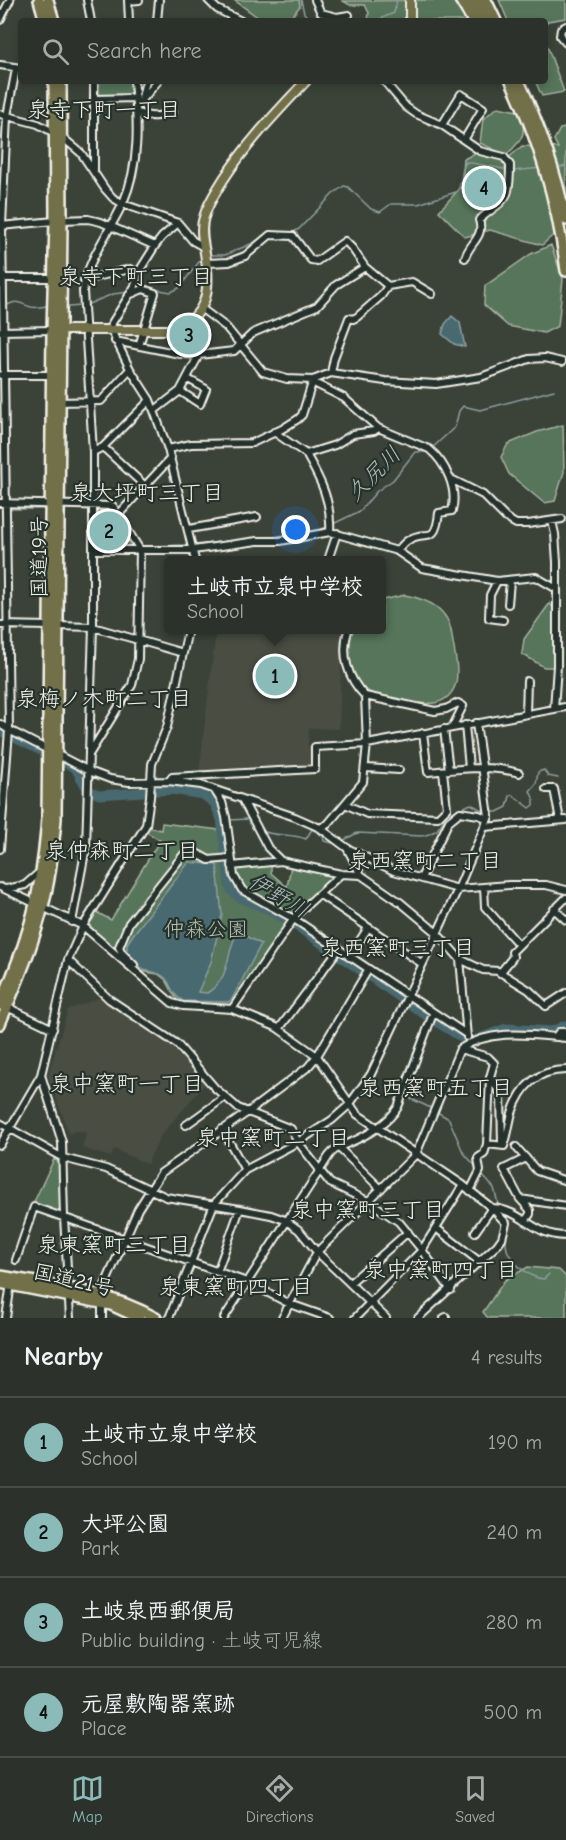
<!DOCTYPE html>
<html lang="en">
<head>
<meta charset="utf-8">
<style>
	body { margin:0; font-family:"Comic Neue","Klee One",sans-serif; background:#383e37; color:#f1f3f6 }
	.you { position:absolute; left:296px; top:530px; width:21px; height:21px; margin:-15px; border:4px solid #fff; border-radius:50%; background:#1a73e8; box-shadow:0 0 0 9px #1a73e833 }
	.badge { display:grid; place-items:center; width:39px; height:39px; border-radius:50%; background:#8bbbb9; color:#111; font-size:20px; font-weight:700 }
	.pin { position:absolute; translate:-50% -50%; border:3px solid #fff; box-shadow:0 2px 6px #0006 }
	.popup { position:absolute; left:164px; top:556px; width:222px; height:78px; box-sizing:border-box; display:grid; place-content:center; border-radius:6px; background:#2c322b; filter:drop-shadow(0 2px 4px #0005); font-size:20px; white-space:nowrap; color:#a6aaa9 }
	.popup b { font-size:22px; color:#f1f3f6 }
	.popup::after { content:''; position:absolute; left:50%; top:100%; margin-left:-12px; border:12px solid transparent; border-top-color:#2c322b }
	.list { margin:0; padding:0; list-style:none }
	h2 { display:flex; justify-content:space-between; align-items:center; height:78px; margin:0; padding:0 24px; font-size:26px }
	h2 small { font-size:20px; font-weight:400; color:#a6aaa9 }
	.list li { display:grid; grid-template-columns:39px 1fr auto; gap:18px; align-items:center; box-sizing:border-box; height:90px; padding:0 24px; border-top:2px solid #484d47 }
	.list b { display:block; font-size:22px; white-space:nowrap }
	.list p { margin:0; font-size:20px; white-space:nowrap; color:#a6aaa9 }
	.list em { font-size:20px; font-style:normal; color:#a6aaa9 }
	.icon { flex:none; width:33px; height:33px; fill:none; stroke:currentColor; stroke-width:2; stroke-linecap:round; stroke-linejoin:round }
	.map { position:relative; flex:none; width:566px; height:1318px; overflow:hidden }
	.search { position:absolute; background:#2c322b; box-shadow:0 3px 9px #0003; left:18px; right:18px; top:18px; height:66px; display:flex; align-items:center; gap:15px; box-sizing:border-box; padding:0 21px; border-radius:6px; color:#a6aaa9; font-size:22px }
	.sheet { height:438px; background:#2c322b }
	nav { display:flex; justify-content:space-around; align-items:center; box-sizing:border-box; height:84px; border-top:2px solid #484d47; background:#2c322b; font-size:16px; color:#a6aaa9 }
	nav a { display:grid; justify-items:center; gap:3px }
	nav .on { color:#8bbbb9 }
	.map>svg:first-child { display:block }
</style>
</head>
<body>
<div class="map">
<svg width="566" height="1318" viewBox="0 0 566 1318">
	<rect width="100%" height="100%" fill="#3b4339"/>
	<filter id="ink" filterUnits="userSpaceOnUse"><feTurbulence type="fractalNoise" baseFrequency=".0167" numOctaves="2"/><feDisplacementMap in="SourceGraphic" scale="12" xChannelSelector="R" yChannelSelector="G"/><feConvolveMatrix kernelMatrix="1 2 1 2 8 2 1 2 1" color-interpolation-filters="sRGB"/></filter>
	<g filter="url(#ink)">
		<path fill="#4a4e42" d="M216,630H342L339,729L309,728L308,746H313V767L199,773Z
			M99,998L174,1045L206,1083L161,1135L147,1164L114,1149L111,1157L82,1148L86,1134L83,1131H75L69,1134L48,1075L68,1010Z"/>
		<path fill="#57745a" stroke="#a6b2a1" stroke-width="1.5" d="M234,0H299L300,6L288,21H263Z
			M454,0L466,21H368L369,13L365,5H350L343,1Z
			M499,0H566V18L548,21L545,24V21H508Z
			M545,40L564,92L542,96L535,81H545Z
			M99,81H132L133,96L99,97Z
			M498,107L517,111C529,132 523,140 506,155L480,143L483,119Z
			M566,128V224L542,245L490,230L465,237L439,211L462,186L464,159L477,152L505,161L522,146L558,148L554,140L560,129Z
			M551,245L563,279L558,326L544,333L508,326L484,305L485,286L531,254Z
			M563,425L564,472L555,501L544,503L509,474L501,457L508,444L537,432Z
			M97,511H109L133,549L99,548L97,547Z
			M405,595C430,600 449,609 452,636C454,651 460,672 455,686C445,711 418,703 398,700C391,698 383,698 376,695C348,685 345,654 353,630H382V600Z
			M550,603L554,610L553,667H544L522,654L524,639Z
			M162,823L219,830L225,868L271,865V873L287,887L291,866L333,874L334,878L295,914L236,1001L230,1006L187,1004L178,1002L166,980L158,974L139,971L87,926L96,912L111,920L160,840L146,832L148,827L161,830Z
			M54,1159L59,1162L61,1212L58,1214L33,1204Z
			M528,1267L559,1270L566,1277V1318H488L483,1312L505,1280Z"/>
		<path fill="#48696f" stroke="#8d9f9f" stroke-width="1.5" d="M452,316L460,323L465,347L454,344L442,334L445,324Z
			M189,862L217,865L222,915L211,962L198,992L207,993C231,978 225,957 236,935L242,934L261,944L232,999L228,1002L183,1001C162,989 179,975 143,970L127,952V944L132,936Z"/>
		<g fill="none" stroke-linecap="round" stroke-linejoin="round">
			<path stroke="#8d9f9f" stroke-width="1.5" d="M301,0L304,13L311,21
				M375,21L394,13L397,0
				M558,168L566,166
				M513,171L541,168
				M271,232L284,233
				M292,233L299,229L334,193L344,186L348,187L371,209L380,212L391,204H418L456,192C464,184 459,172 466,162L509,170
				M208,255H225L260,240
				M148,288L171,292L179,288L202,258
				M86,305L113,294L129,292
				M5,306C20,299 17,303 31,307C35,308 42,307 47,306
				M68,307L81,306
				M431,449L455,427L459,411L463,406L480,410L488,408L554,390
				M9,509H44
				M68,509H90
				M95,509L110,510L132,546H136
				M333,524L360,511L377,491L393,480L415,452H427
				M266,538L322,529L329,526
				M195,545L255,538
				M141,546L190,545
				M490,812H497L507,807L510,796L513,795L530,808L534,805V800L530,791L536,784L538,772L544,770L548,776L558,778
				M229,820L248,819L255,829
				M262,831C276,837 291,833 306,839L312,829L323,836L324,841L337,844
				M342,841L357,833L422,836L429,834L437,830L448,814L471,804L485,812
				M401,1094L398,1092L428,1017
				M405,1096L433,1109
				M437,1112L449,1119L463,1152L477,1168
				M481,1174L494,1188L499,1208
				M500,1212L510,1223C509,1229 506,1237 506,1243C506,1259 528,1278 544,1279L549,1274"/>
			<path stroke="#48696f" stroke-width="9" d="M0,731L43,752
				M62,762L75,768L87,789L99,795L172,790L203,795L214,803L221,819L229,885L232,892L240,898L269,910L296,926L428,1017L462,1038L475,1040L506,1028L552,1031L566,1025"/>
			<defs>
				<path id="minor" d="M87,0L91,21
					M128,0L129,21
					M208,0L217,9L241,21
					M315,0L321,13L337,17L349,15
					M128,1L139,0
					M0,20L10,0
					M157,21L159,0
					M566,26L561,29L560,36L566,43
					M0,65L21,68
					M384,81L406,107L416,114L442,125L480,151L504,157L510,165C510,203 506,197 479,220C485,237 469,243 465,258
					M142,97L146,81
					M94,99L136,98
					M138,105L158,81
					M138,113C148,116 158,119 167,112H173
					M0,114L38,124L62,137L81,153L105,189L113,198L123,204L178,223L193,241L204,247
					M442,125L461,94L483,108L464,140
					M94,170V81
					M62,220L88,219L101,222L155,246
					M0,226L55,221
					M207,263L229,262L245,256L270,235L293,236L311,260L317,261L345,241L352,248L365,267L388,286L412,282L432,294
					M3,278H53
					M84,280L130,269L138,273
					M129,295L143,289L155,293L139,346
					M202,309L226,327L263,372L287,379L313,380L331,373L385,381L436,384L481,377L529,359L545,358L562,362
					M1,331L52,330
					M115,341L180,354L199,355L234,351L253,333L317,306L336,285L365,267
					M331,373L334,358L349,318L353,319L357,317L381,296L388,286
					M1,375H53
					M313,380L316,384L344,398L378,428L429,449C446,463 458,489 452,511L439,513C435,548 426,527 407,541C404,543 400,548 397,551
					M180,391L200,404L206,389L188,379
					M59,402L101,401L130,369
					M155,410L180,391L199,355
					M274,432L306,454
					M103,447L145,486
					M168,449L150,400L130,369L111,330L112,323L135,286L138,273L155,246L162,237L178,223
					M93,452L103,447L150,400
					M451,479L483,495L506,518L516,524H528L562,519
					M0,503L113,506L140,550L138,659L132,685L90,753
					M119,514L171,458
					M552,521L555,534L557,562V666L554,709
					M189,529L257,517
					M330,532C332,501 320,479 306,454L335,445L353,434L374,431L378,428
					M94,550H193L257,541H280L330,532L397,551L422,568L497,581L536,577L555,588
					M195,560L168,449L191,444L252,443L282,429L298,419L302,415L313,380
					M328,560L337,533
					M497,581L490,595L489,618L503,620
					M508,604L510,581
					M0,625L50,626
					M57,626L93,627L183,653
					M348,630C341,654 347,678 365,696L435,711L446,709L458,703L463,706L452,728
					M526,714L527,681
					M0,724L9,730L89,771L110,779L129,782L169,781L201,785L295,817L320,828L347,848L394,871L458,889L509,885H546L566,890
					M465,725L469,768
					M444,729L449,770
					M423,733L428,772C459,769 489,764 519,773
					M366,768L399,770
					M169,781L172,777L315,769V747L367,744L565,707
					M546,789H554L560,820
					M215,791L222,802L226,817L234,876L242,890L294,919L466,1034
					M242,799L268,848L281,861
					M345,804L367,814L438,817L447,808L443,771
					M484,827L566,820
					M320,828L328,824L363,782L367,744L365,696
					M347,848L361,875L400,902L436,932L460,959L483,970L498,971L529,990L546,1006L566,993
					M0,849L9,730L2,225L7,116L16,69
					M232,866L281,861L341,874L361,875
					M421,878L449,821L460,812L479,815L488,819
					M0,887L83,926L172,1003L183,1006L232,1009L276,1027L317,1056L357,1114L463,1185L492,1208L506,1223L502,1238L497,1245L418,1318
					M484,887L485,907L519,945
					M6,889L25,885L41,871
					M319,894L421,963
					M554,909L566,920
					M72,922L86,847L93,627V452L83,291C87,259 110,232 123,203C140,164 138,123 134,81
					M349,957L368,928
					M460,959L467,1037
					M68,960L109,999L177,1044L215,1088L238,1108L291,1129L298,1142L330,1183L370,1202L399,1222L422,1250L451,1290
					M134,965L122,953L119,947L129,923L184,854L196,853L209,860L231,858
					M500,973L513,957L512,952L566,898
					M7,1007L53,1029
					M232,1009L297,914L341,874
					M279,1029L338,950
					M555,1037L559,1032H566
					M460,1049L488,1057L494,1063L490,1077L487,1144L484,1154L478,1158L480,1171L470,1191
					M41,1075L62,1142L64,1217L70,1318
					M490,1077L501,1094L502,1145
					M0,1123L63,1158L106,1169L166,1197L240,1209L271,1215L285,1220L299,1230L317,1252L386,1318
					M186,1125L225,1097
					M222,1129L245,1170
					M487,1144L504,1146C508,1135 509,1124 512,1113C521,1086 537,1070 566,1070
					M0,1145L41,1075L68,960L83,926L146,825L150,797L152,764L167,727L188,630
					M338,1147L381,1189
					M516,1147L537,1171L566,1181
					M520,1199L566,1206
					M492,1208C523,1210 533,1236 566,1236
					M525,1221L530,1214V1210L520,1199L504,1169L526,1158
					M436,1228L480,1262
					M475,1232L492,1208
					M16,1260L34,1207L247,1282L290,1304L330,1318
					M217,1272L240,1209
					M350,1283L408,1232
					M101,1294L138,1209L161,1173L248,1112L308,1067L317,1056L368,970
					M102,1303V1318
					M6,1318L10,1290
					M169,1318L214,1204L245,1170L298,1142L332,1120L349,1105L371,1074L458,889L489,816L476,723
					M224,1318L329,1156C335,1148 340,1147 349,1143C366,1136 389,1123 398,1107L433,1014
					M282,1318L317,1252L416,1154L460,1049C491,1028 531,1035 566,1038
					M355,1318L422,1250L463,1185
					M444,1318L446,1317"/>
				<path id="major" d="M410,21V0
					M58,330H169C209,320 211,288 205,253C203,242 200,228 204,217C208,203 216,192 223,180C247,143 276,113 306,81"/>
				<path id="highway" d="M39,0L45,21
					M48,0L54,21
					M460,0L473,21
					M469,0L480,21
					M478,0L489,21
					M486,0L496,21
					M511,81C539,141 558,205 566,271
					M519,81C540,126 556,172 566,220
					M0,1005C9,983 19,960 26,936C39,898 44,858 47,818L52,330L55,221L54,81
					M0,1024C19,978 39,933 48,884C52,863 54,841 56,819L62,220L61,81
					M0,1276C54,1285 108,1291 156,1318
					M0,1283L111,1305L139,1318"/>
			</defs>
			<use href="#minor" stroke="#f4f1e8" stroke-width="10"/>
			<use href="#major" stroke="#f4f1e8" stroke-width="12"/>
			<use href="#highway" stroke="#f4f1e8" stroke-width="14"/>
			<use href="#minor" stroke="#26332d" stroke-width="6"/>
			<use href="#major" stroke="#71704a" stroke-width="8"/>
			<use href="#highway" stroke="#71704a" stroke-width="9"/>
		</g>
	</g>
	<g text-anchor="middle" stroke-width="4.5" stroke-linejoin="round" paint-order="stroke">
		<g font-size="21" fill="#f4f1e8" stroke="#26332d">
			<text transform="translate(39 557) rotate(-90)" y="7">国道19号</text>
			<text transform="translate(74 1280) rotate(13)" y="7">国道21号</text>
		</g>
		<g font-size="21" fill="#b5bfaf" stroke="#26332d">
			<text x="206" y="936">仲森公園</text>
		</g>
		<g font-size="22" fill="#f4f1e8" stroke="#26332d">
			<text x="104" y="117">泉寺下町一丁目</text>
			<text x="136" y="284">泉寺下町三丁目</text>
			<text x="147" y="500">泉大坪町三丁目</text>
			<text x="104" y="706">泉梅ノ木町二丁目</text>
			<text x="122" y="858">泉仲森町二丁目</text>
			<text x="425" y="868">泉西窯町二丁目</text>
			<text x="398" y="955">泉西窯町三丁目</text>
			<text x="127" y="1091">泉中窯町一丁目</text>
			<text x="436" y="1095">泉西窯町五丁目</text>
			<text x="273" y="1145">泉中窯町二丁目</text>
			<text x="368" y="1217">泉中窯町三丁目</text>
			<text x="114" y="1252">泉東窯町三丁目</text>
			<text x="441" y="1277">泉中窯町四丁目</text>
			<text x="236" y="1294">泉東窯町四丁目</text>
		</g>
		<g font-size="22" font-style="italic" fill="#afbbb8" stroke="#26332d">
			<text transform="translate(373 473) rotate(-45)" y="8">久尻川</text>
			<text transform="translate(279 895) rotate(30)" y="8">伊野川</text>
		</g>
	</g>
</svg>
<div class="you"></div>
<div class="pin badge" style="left:275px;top:676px">1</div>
<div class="popup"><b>土岐市立泉中学校</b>School</div>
<div class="pin badge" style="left:109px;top:531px">2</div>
<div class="pin badge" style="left:189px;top:335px">3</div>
<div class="pin badge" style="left:484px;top:188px">4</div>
<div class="search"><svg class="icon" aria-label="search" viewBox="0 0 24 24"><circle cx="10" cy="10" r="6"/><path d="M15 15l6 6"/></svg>Search here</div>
</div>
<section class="sheet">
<h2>Nearby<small>4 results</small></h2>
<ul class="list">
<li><span class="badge">1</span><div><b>土岐市立泉中学校</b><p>School</p></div><em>190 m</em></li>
<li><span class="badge">2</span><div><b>大坪公園</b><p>Park</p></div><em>240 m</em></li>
<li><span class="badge">3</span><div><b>土岐泉西郵便局</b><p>Public building · 土岐可児線</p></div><em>280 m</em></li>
<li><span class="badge">4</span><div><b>元屋敷陶器窯跡</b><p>Place</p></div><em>500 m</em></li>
</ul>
</section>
<nav>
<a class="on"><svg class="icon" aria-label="map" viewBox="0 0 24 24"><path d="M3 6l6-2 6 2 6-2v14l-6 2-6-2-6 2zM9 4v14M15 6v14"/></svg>Map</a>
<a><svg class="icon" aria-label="directions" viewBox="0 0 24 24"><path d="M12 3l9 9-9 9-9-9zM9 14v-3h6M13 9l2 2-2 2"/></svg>Directions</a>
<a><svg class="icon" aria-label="saved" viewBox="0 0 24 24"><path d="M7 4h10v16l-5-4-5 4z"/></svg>Saved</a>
</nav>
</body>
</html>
